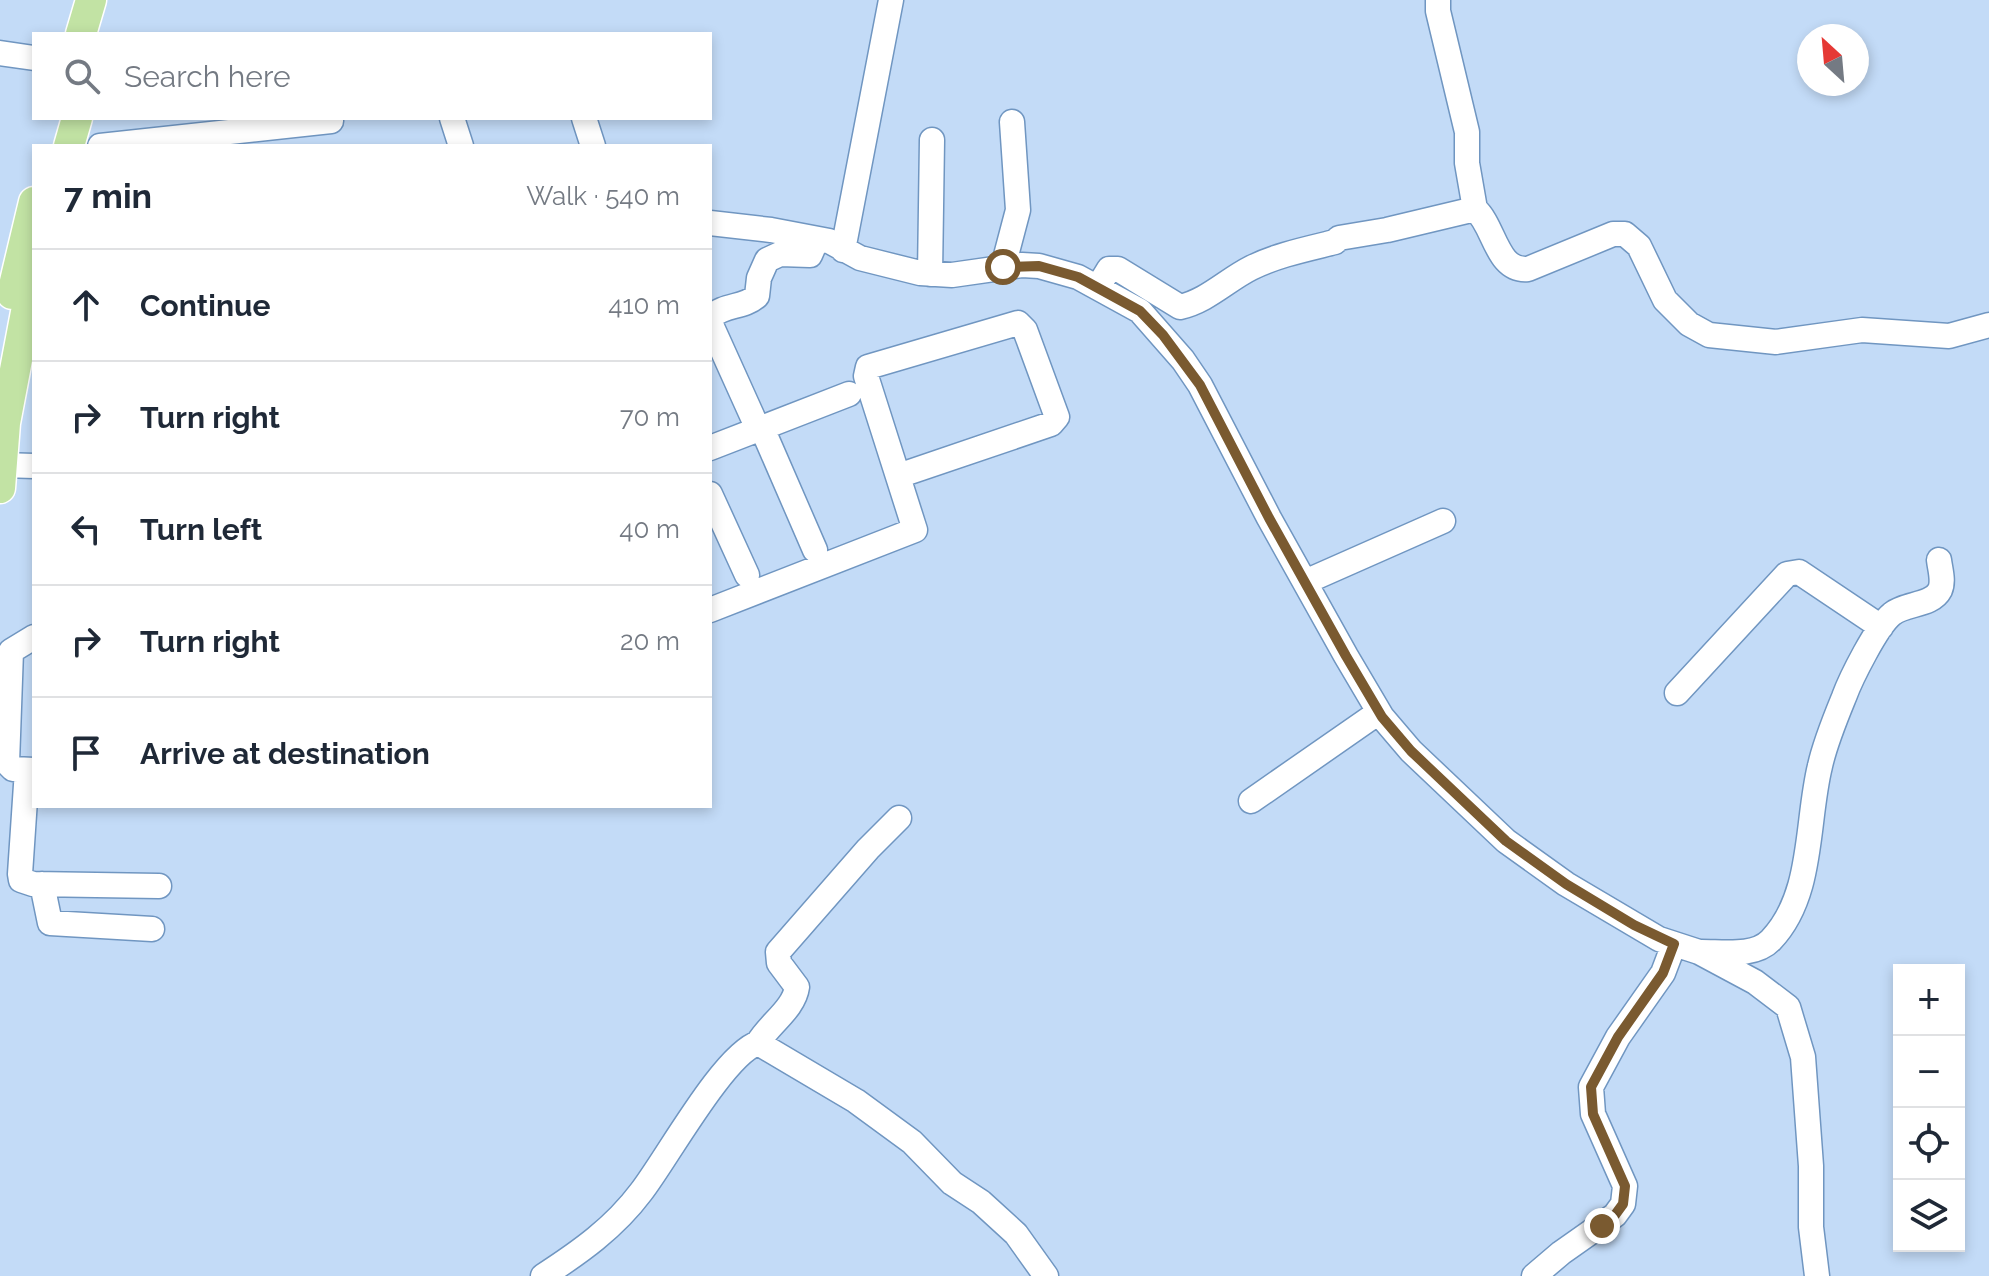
<!DOCTYPE html>
<html lang="en">
<head>
<meta charset="utf-8">
<style>
	body { margin:0; font-family:Raleway,sans-serif; background:#f6f6f7; color:#1f2937 }
	.controls { position:absolute; right:24px; bottom:24px; display:grid; overflow:hidden; border-radius:0px; box-shadow:0 4px 12px #0003 }
	.controls button { width:72px; height:72px; display:grid; place-items:center; padding:0; border:0; border-bottom:2px solid #e0e1e3; background:#fff; color:#1f2937; font:40px sans-serif }
	.compass { position:absolute; left:1797px; top:24px; width:72px; height:72px; border-radius:50%; background:#fff; box-shadow:0 4px 12px #0003; rotate:334deg }
	.stop { position:absolute; width:24px; height:24px; margin:-18px; border:6px solid #7a5a30; border-radius:50%; background:#fff }
	.stop.end { background:#7a5a30; border-color:#fff; box-shadow:0 2px 8px #0008 }
	.list { margin:0; padding:0; list-style:none }
	h2 { display:flex; justify-content:space-between; align-items:center; height:104px; margin:0; padding:0 32px; font-size:34px }
	h2 small { font-size:26px; font-weight:400; color:#747a83 }
	.list li { display:grid; grid-template-columns:52px 1fr auto; gap:24px; align-items:center; box-sizing:border-box; height:112px; padding:0 32px; border-top:2px solid #e0e1e3 }
	.list b { display:block; font-size:30px; white-space:nowrap }
	.list em { font-size:26px; font-style:normal; color:#747a83 }
	.icon { flex:none; width:44px; height:44px; fill:none; stroke:currentColor; stroke-width:2; stroke-linecap:round; stroke-linejoin:round }
	.map { position:relative; flex:none; width:1989px; height:1276px; overflow:hidden }
	.search { position:absolute; background:#fff; box-shadow:0 4px 12px #0003; left:32px; top:32px; width:680px; height:88px; display:flex; align-items:center; gap:20px; box-sizing:border-box; padding:0 28px; border-radius:0px; color:#747a83; font-size:30px }
	.panel { position:absolute; background:#fff; box-shadow:0 4px 12px #0003; left:32px; top:144px; width:680px; height:664px; border-radius:0px }
	.map>svg:first-child { display:block }
</style>
</head>
<body>
<div class="map">
<svg width="1989" height="1276" viewBox="0 0 1989 1276">
	<rect width="100%" height="100%" fill="#c3dbf7"/>
	<g fill="none" stroke-linecap="round" stroke-linejoin="round">
		<defs>
			<path id="minor" d="M1438,0V11L1467,132V163L1475,209
				M0,53L34,58
				M452,118L461,146
				M584,118L593,146
				M100,146L331,121
				M710,223L771,230L829,241L860,258L920,273L952,275L1022,265L1039,266L1078,277L1140,311L1183,360L1200,385L1269,518L1346,656L1382,717L1411,751L1506,841L1566,884L1659,939L1699,952L1755,982L1788,1007L1803,1057L1811,1166V1227L1817,1276
				M843,250L891,0
				M1003,267L1018,210L1012,122
				M930,274L932,140
				M1098,287L1109,269H1118L1180,307C1207,301 1227,280 1251,268C1277,255 1307,249 1335,242L1339,238L1387,230L1475,209C1495,226 1496,272 1528,269L1613,234H1625L1639,246L1665,300L1689,324L1709,335L1776,342L1862,330L1949,336L1989,325
				M762,428L815,550
				M758,429L712,327L711,317C724,304 744,308 757,296L759,278L767,260L780,254L810,255L817,239
				M710,448L849,394
				M2,465L34,466
				M710,494L747,575
				M1305,582L1443,521
				M710,610L915,530L866,376L868,367L1018,323L1025,330L1057,417L1051,424L898,476
				M34,637L11,651L7,763L13,769L34,770
				M1677,693L1787,574L1799,572L1881,627
				M27,770L20,874L21,880L33,884L159,886
				M1251,801L1379,712
				M42,884L50,923L152,929
				M1702,952C1724,952 1755,957 1771,940C1814,895 1806,822 1820,766C1825,743 1835,719 1844,697C1851,678 1877,626 1892,614C1905,603 1932,606 1940,590C1944,581 1940,569 1939,560
				M758,1043C769,1024 794,1009 797,987L779,963L778,952L868,849L899,818
				M543,1276C580,1252 614,1228 641,1192C666,1160 723,1055 758,1043L856,1101L912,1142L952,1183L981,1202L1016,1234L1046,1276
				M1534,1276L1561,1253L1615,1215L1623,1204L1625,1186L1593,1114L1591,1087L1618,1037L1663,973L1674,944"/>
			<path id="major" d="M81,34L91,0
				M69,146L77,118
				M12,294L34,202
				M0,488L5,423L34,270"/>
		</defs>
		<use href="#minor" stroke="#7096c1" stroke-width="27"/>
		<use href="#major" stroke="#fff" stroke-width="33"/>
		<use href="#minor" stroke="#fff" stroke-width="24"/>
		<use href="#major" stroke="#c2e3a4" stroke-width="30"/>
	</g>
	<g fill="none" stroke-linecap="round" stroke-linejoin="round">
		<path stroke="#7a5a30" stroke-width="10" d="M1003,267L1039,266L1078,277L1140,311L1163,335L1200,385L1269,518L1346,656L1382,717L1411,751L1506,841L1566,884L1634,925L1674,944L1663,973L1618,1037L1591,1087L1593,1114L1625,1186L1623,1204L1615,1215L1602,1226"/>
	</g>
</svg>
<div class="controls">
<button>+</button>
<button>−</button>
<button><svg class="icon" aria-label="locate" viewBox="0 0 24 24"><circle cx="12" cy="12" r="6"/><path d="M12 2v4M12 18v4M2 12h4M18 12h4"/></svg></button>
<button><svg class="icon" aria-label="layers" viewBox="0 0 24 24"><path d="M12 4l9 5-9 5-9-5zM3 14l9 5 9-5"/></svg></button>
</div>
<svg class="compass" viewBox="-18 -18 36 36"><path d="M0-13l5 13h-10z" fill="#e53935"/><path d="M0 13l5-13h-10z" fill="#747a83"/></svg>
<div class="stop" style="left:1003px;top:267px"></div>
<div class="stop end" style="left:1602px;top:1226px"></div>
<div class="search"><svg class="icon" aria-label="search" viewBox="0 0 24 24"><circle cx="10" cy="10" r="6"/><path d="M15 15l6 6"/></svg>Search here</div>
<section class="panel">
<h2>7 min<small>Walk · 540 m</small></h2>
<ul class="list">
<li><svg class="icon" aria-label="ahead" viewBox="0 0 24 24"><path d="M12 20V5M6 11l6-6 6 6"/></svg><div><b>Continue</b></div><em>410 m</em></li>
<li><svg class="icon" aria-label="right" viewBox="0 0 24 24"><path d="M7 20v-9h11M14 6l5 5-5 5"/></svg><div><b>Turn right</b></div><em>70 m</em></li>
<li><svg class="icon" aria-label="left" viewBox="0 0 24 24"><path d="M17 20v-9H6M10 6l-5 5 5 5"/></svg><div><b>Turn left</b></div><em>40 m</em></li>
<li><svg class="icon" aria-label="right" viewBox="0 0 24 24"><path d="M7 20v-9h11M14 6l5 5-5 5"/></svg><div><b>Turn right</b></div><em>20 m</em></li>
<li><svg class="icon" aria-label="arrive" viewBox="0 0 24 24"><path d="M6 21V4h12l-3 4 3 4H6"/></svg><div><b>Arrive at destination</b></div></li>
</ul>
</section>
</div>
</body>
</html>
